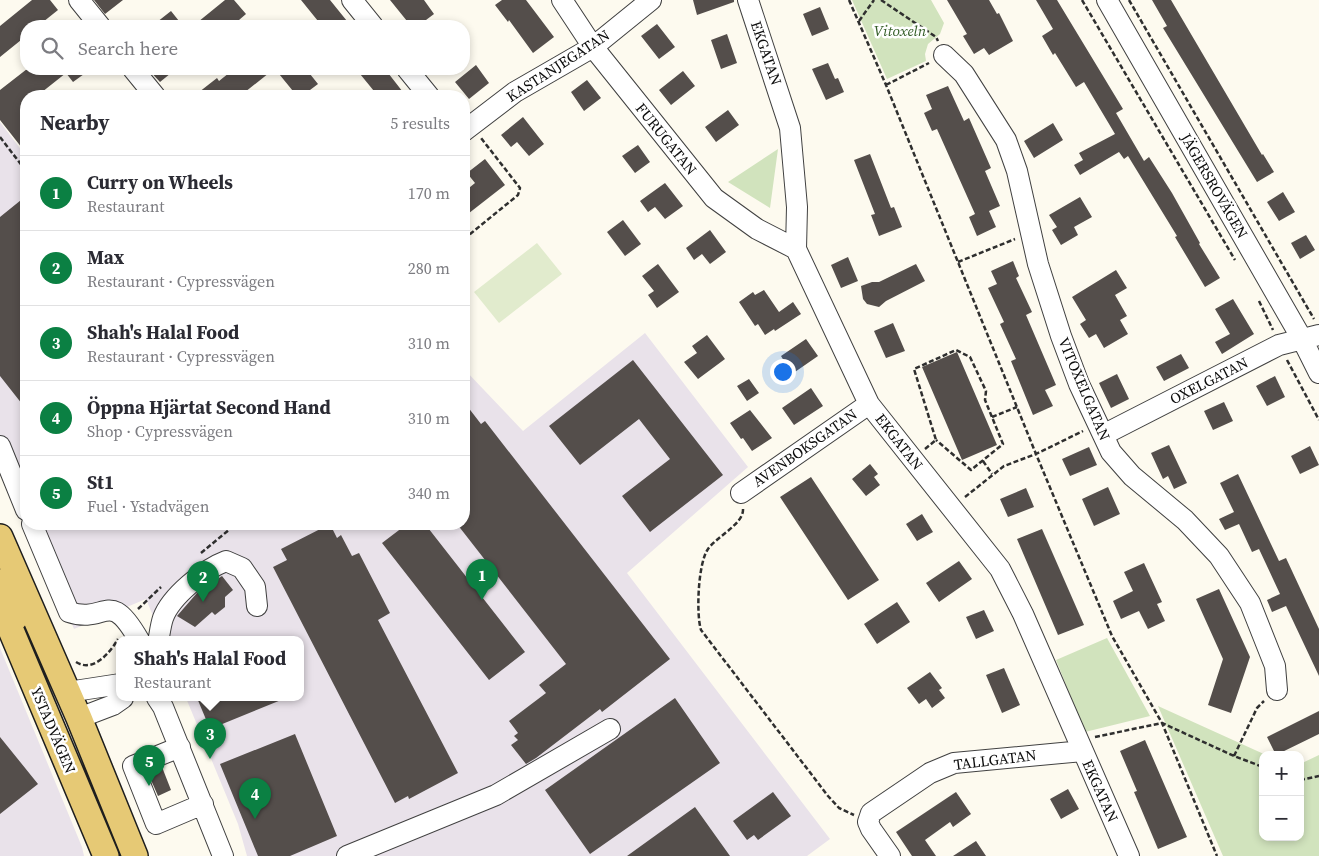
<!DOCTYPE html>
<html lang="en">
<head>
<meta charset="utf-8">
<style>
	body { margin:0; font-family:"Source Serif 4",serif; background:#f7f7f7; color:#2b2b33 }
	.controls { position:absolute; right:15px; bottom:15px; display:grid; overflow:hidden; border-radius:10px; box-shadow:0 2px 8px #0003 }
	.controls button { width:45px; height:45px; display:grid; place-items:center; padding:0; border:0; border-bottom:1px solid #e1e1e2; background:#fff; color:#2b2b33; font:25px sans-serif }
	.you { position:absolute; left:782px; top:371px; width:18px; height:18px; margin:-12px; border:4px solid #fff; border-radius:50%; background:#1a73e8; box-shadow:0 0 0 8px #1a73e833 }
	.badge { display:grid; place-items:center; width:32px; height:32px; border-radius:50%; background:#0b8043; color:#fff; font-size:16px; font-weight:700 }
	.pin { position:absolute; translate:-50% -41px; filter:drop-shadow(0 1px 2px #0008) }
	.pin::after { content:''; position:absolute; top:26px; width:18px; height:15px; background:inherit; clip-path:polygon(0 0,100% 0,50% 100%) }
	.popup { position:absolute; left:116px; top:636px; width:188px; height:65px; box-sizing:border-box; display:grid; place-content:center; border-radius:10px; background:#fff; filter:drop-shadow(0 1px 4px #0005); font-size:16px; white-space:nowrap; color:#7c7c81 }
	.popup b { font-size:19px; color:#2b2b33 }
	.popup::after { content:''; position:absolute; left:50%; top:100%; margin-left:-10px; border:10px solid transparent; border-top-color:#fff }
	.list { margin:0; padding:0; list-style:none }
	h2 { display:flex; justify-content:space-between; align-items:center; height:65px; margin:0; padding:0 20px; font-size:21px }
	h2 small { font-size:16px; font-weight:400; color:#7c7c81 }
	.list li { display:grid; grid-template-columns:32px 1fr auto; gap:15px; align-items:center; box-sizing:border-box; height:75px; padding:0 20px; border-top:1px solid #e1e1e2 }
	.list b { display:block; font-size:19px; white-space:nowrap }
	.list p { margin:0; font-size:16px; white-space:nowrap; color:#7c7c81 }
	.list em { font-size:16px; font-style:normal; color:#7c7c81 }
	.icon { flex:none; width:28px; height:28px; fill:none; stroke:currentColor; stroke-width:2; stroke-linecap:round; stroke-linejoin:round }
	.map { position:relative; flex:none; width:1319px; height:856px; overflow:hidden }
	.search { position:absolute; background:#fff; box-shadow:0 2px 8px #0003; left:20px; top:20px; width:450px; height:55px; display:flex; align-items:center; gap:12px; box-sizing:border-box; padding:0 18px; border-radius:20px; color:#7c7c81; font-size:19px }
	.panel { position:absolute; background:#fff; box-shadow:0 2px 8px #0003; left:20px; top:90px; width:450px; height:440px; border-radius:20px }
	.map>svg:first-child { display:block }
</style>
</head>
<body>
<div class="map">
<svg width="1319" height="856" viewBox="0 0 1319 856">
	<rect width="100%" height="100%" fill="#fdfaef"/>
	<path fill="#e9e2ea" d="M0,122L26,156V514L0,450Z
		M645,333L748,467L627,573L830,839L807,856H247L238,824L186,698H300V640H163L146,599L74,629L30,524H464V369L523,431Z
		M0,648L82,847L84,856H0Z"/>
	<path fill="#d1e3bd" d="M852,0H931L944,23L940,34L928,44L925,54L926,61L887,79Z
		M778,149L770,208L728,182Z
		M1107,638L1150,716L1085,732L1056,660Z
		M1158,706L1266,755H1263V837H1300V764L1319,755V856H1223Z"/>
	<path fill="#e1ebcd" d="M537,243L562,274L499,323L474,292Z"/>
	<path fill="#544e4b" d="M32,0H50L58,10L38,26H26V36L0,57V26Z
		M94,0H123L105,14Z
		M225,0H234L246,14L232,26H193Z
		M301,0H330L351,26H322Z
		M390,0H424L434,14L418,26H411Z
		M502,0H526L554,37L533,53L509,20L508,22L495,5Z
		M693,0H734V2L697,15Z
		M947,0H989L997,14L999,13L1013,41L989,55L984,48L974,54L963,36L967,34Z
		M1036,0H1057L1123,109L1116,113L1144,161L1149,157L1172,193L1200,243L1199,244L1220,278L1205,287L1175,237L1177,236L1128,156L1124,159L1119,152L1080,175L1074,165L1083,160L1079,153L1115,134L1084,82L1076,87L1055,53L1053,55L1042,36L1053,29Z
		M1152,0H1171L1262,155L1263,154L1274,172L1257,182L1163,28L1167,26Z
		M820,7L829,29L812,36L803,14Z
		M171,11L183,26H152Z
		M657,24L675,47L659,59L641,36Z
		M727,34L737,63L721,69L711,40Z
		M828,63L835,79L838,78L844,92L826,100L812,69Z
		M476,65L489,83L469,99L455,82Z
		M27,69H91L73,82L66,73L37,96H26V153L0,120V90Z
		M148,69H176L160,82Z
		M234,69H274L240,96H194L217,78L219,81Z
		M275,69H306L318,84L302,96H297Z
		M356,69H385L406,96H378Z
		M683,71L695,86L671,105L659,90Z
		M587,80L601,98L584,111L571,92Z
		M948,86L964,121L969,118L991,168L985,171L1000,206L989,211L996,227L977,236L969,217L975,214L937,129L932,131L924,113L932,109L926,95Z
		M728,110L739,125L716,142L705,127Z
		M523,117L544,144L529,156L517,142L511,147L501,135Z
		M1053,123L1063,140L1034,158L1024,141Z
		M638,145L650,162L635,173L622,156Z
		M870,154L891,208L894,207L902,227L879,236L871,215L875,214L854,160Z
		M485,159L505,185L464,217V192L475,183L467,173Z
		M665,183L683,206L665,219L655,207L648,212L640,201Z
		M1283,192L1295,212L1279,221L1267,202Z
		M26,196V409L0,376V217Z
		M1080,197L1092,217L1074,227L1078,235L1061,245L1052,230L1057,227L1049,215Z
		M623,220L641,244L625,256L607,232Z
		M710,230L726,252L710,264L702,254L694,260L686,248Z
		M1306,235L1315,250L1300,259L1291,243Z
		M848,257L858,281L841,288L831,265Z
		M1013,261L1019,276L1016,278L1032,312L1026,315L1056,385L1045,390L1053,406L1033,415L1011,361L1016,359L1000,324L1004,322L988,288L997,284L991,271Z
		M658,264L679,292L657,308L648,295L654,291L642,276Z
		M916,264L925,281L886,301L879,307L867,304L863,299L861,286L872,282H879Z
		M1116,270L1127,288L1115,295L1127,316L1120,320L1128,334L1104,348L1096,334L1089,338L1080,324L1086,320L1072,297Z
		M764,290L779,312L793,302L801,314L775,331L774,329L765,335L758,324L755,326L739,302L753,292L755,295Z
		M1233,299L1254,334L1222,354L1215,342L1230,334L1215,309Z
		M893,323L905,351L886,358L874,331Z
		M707,335L725,359L698,379L684,362L697,353L692,346Z
		M806,339L818,356L792,374L781,356Z
		M957,352L997,445L962,460L922,367Z
		M1181,354L1189,368L1164,381L1156,367Z
		M633,360L723,475L650,532L622,496L670,459L639,419L580,465L549,426Z
		M1117,374L1129,399L1111,408L1099,383Z
		M1275,376L1285,397L1267,406L1256,386Z
		M749,379L759,393L747,401L737,386Z
		M811,388L823,406L794,425L782,408Z
		M464,402L481,424L485,421L670,659L602,712L600,709L536,758L526,764L511,745L518,740L514,736L518,733L509,721L546,693L539,685L566,664L457,524H464Z
		M1224,402L1233,421L1213,430L1204,411Z
		M750,410L772,438L752,451L743,438L741,439L730,423Z
		M1169,445L1187,483L1174,489L1168,476L1163,479L1151,453Z
		M1310,446L1319,465L1300,474L1291,456Z
		M1089,447L1097,465L1070,476L1062,459Z
		M870,464L878,474L874,477L880,485L866,496L852,479Z
		M1238,474L1279,561L1286,558L1319,629V676L1286,606L1272,612L1267,600L1280,594L1259,549L1252,552L1239,524L1225,530L1219,519L1234,512L1220,483Z
		M811,477L879,580L848,600L780,497Z
		M1108,487L1120,514L1094,526L1082,499Z
		M1026,488L1034,507L1008,517L1000,499Z
		M922,514L933,532L917,541L906,524Z
		M330,524L337,538L341,535L352,556L359,553L390,613L378,620L458,773L409,799L408,796L395,803L273,567L287,560L281,549Z
		M407,524H425L525,652L489,680L382,543Z
		M1042,529L1084,625L1058,635L1017,539Z
		M959,561L972,579L939,602L926,583Z
		M1144,563L1162,602L1157,604L1165,621L1148,629L1139,611L1121,619L1113,601L1133,591L1124,572Z
		M222,576L233,590L225,597V607L215,615L212,612L195,627L177,616L197,593Z
		M1219,589L1250,657L1231,713L1208,705L1223,659L1196,599Z
		M897,602L910,622L877,644L864,624Z
		M984,610L994,631L976,639L966,617Z
		M1004,668L1020,705L1002,713L986,675Z
		M930,672L942,688L939,690L945,698L932,708L926,699L919,704L907,688Z
		M197,698H286L210,729Z
		M675,698L720,763L590,854L545,790Z
		M1319,711V734L1276,755L1267,737Z
		M295,734L337,836L290,856H258L220,764Z
		M0,737L38,784L0,814Z
		M1145,740L1187,837L1158,849L1134,792L1137,791L1120,751Z
		M162,767L171,790L158,796L148,773Z
		M1068,789L1079,809L1061,819L1050,799Z
		M773,792L791,816L758,840L754,835L747,840L733,821Z
		M956,792L971,814L953,827L950,822L925,840L936,856H912L896,832Z
		M695,807L730,856H627Z
		M976,841L986,856H953Z"/>
	<g fill="none" stroke-linecap="round" stroke-linejoin="round">
		<defs>
			<path id="minor" d="M79,0L100,26
				M352,0L373,26
				M562,0L593,47L714,198L757,229L796,249
				M748,0L790,128L797,207L796,249L869,404L1000,569L1023,614L1129,856
				M1107,0L1302,339L1319,373
				M944,55L964,74L1006,140L1017,171L1038,264L1061,336L1079,384L1111,452L1132,476L1185,520L1219,556L1250,603L1275,666L1277,690
				M133,69L155,96
				M407,69L429,96
				M464,131L515,92L593,47L651,0
				M1103,435L1279,345L1319,335
				M0,446L26,510
				M741,493L869,404
				M32,524L69,612C107,625 108,586 139,640
				M159,637C160,631 161,624 163,618C171,596 205,569 226,561L242,568L255,587L257,606
				M68,692L120,684
				M157,698L163,707L223,856
				M79,718L113,705L123,698
				M180,747L133,766L156,824L203,804
				M347,856L496,795L610,729
				M890,856L871,829L868,822L871,813L930,773L954,763L1083,751"/>
			<path id="major" d="M0,537L79,718L135,856
				M0,582L15,618
				M0,604L106,856"/>
		</defs>
		<use href="#minor" stroke="#404040" stroke-width="22"/>
		<use href="#major" stroke="#1e1e1e" stroke-width="28"/>
		<path stroke="#2f2f2f" stroke-width="2.5" stroke-dasharray="5 2.5" stroke-linecap="butt" d="M849,0L886,85L1036,454L1112,636L1162,723L1217,856
			M881,0L936,37L938,41
			M1082,0L1235,260
			M1129,0L1314,319
			M859,21L874,0
			M886,85L929,63
			M0,137L26,171
			M464,239L518,195L520,188L481,138
			M958,262L1015,239
			M1259,301L1273,330
			M1287,360L1319,420
			M992,417L1017,407
			M925,449L936,440L914,369L956,350L970,357L986,391L985,400L1003,444L971,470L936,440
			M983,461L992,474
			M965,497L1004,466L1036,454L1083,431
			M743,509C744,524 716,537 708,549C698,563 696,614 701,630L828,796L839,808L854,815
			M201,553L236,524
			M138,609L161,587
			M76,662C93,673 110,653 118,639
			M1095,737L1162,723L1234,756L1263,767
			M1234,756L1257,708L1264,701
			M1300,780L1319,776"/>
		<use href="#minor" stroke="#fff" stroke-width="20"/>
		<use href="#major" stroke="#e6c975" stroke-width="25"/>
	</g>
	<g text-anchor="middle" stroke-width="5" stroke-linejoin="round" paint-order="stroke">
		<g font-size="15" font-style="italic" fill="#325c26" stroke="#fff">
			<text x="900" y="36">Vitoxeln</text>
		</g>
		<g font-size="15" fill="#0d0d0d" stroke="#fff">
			<text transform="translate(766 53) rotate(71)" y="5">EKGATAN</text>
			<text transform="translate(558 66) rotate(-33)" y="5">KASTANJEGATAN</text>
			<text transform="translate(666 139) rotate(51)" y="5">FURUGATAN</text>
			<text transform="translate(1214 186) rotate(60)" y="5">JÄGERSROVÄGEN</text>
			<text transform="translate(1209 381) rotate(-27)" y="5">OXELGATAN</text>
			<text transform="translate(1084 389) rotate(67)" y="5">VITOXELGATAN</text>
			<text transform="translate(899 442) rotate(52)" y="5">EKGATAN</text>
			<text transform="translate(805 448) rotate(-35)" y="5">AVENBOKSGATAN</text>
			<text transform="translate(53 730) rotate(67)" y="5">YSTADVÄGEN</text>
			<text transform="translate(995 760) rotate(-7)" y="5">TALLGATAN</text>
			<text transform="translate(1100 791) rotate(66)" y="5">EKGATAN</text>
		</g>
	</g>
</svg>
<div class="controls">
<button>+</button>
<button>−</button>
</div>
<div class="you"></div>
<div class="pin badge" style="left:482px;top:600px">1</div>
<div class="pin badge" style="left:203px;top:602px">2</div>
<div class="pin badge" style="left:210px;top:759px">3</div>
<div class="popup"><b>Shah's Halal Food</b>Restaurant</div>
<div class="pin badge" style="left:255px;top:819px">4</div>
<div class="pin badge" style="left:149px;top:786px">5</div>
<div class="search"><svg class="icon" aria-label="search" viewBox="0 0 24 24"><circle cx="10" cy="10" r="6"/><path d="M15 15l6 6"/></svg>Search here</div>
<section class="panel">
<h2>Nearby<small>5 results</small></h2>
<ul class="list">
<li><span class="badge">1</span><div><b>Curry on Wheels</b><p>Restaurant</p></div><em>170 m</em></li>
<li><span class="badge">2</span><div><b>Max</b><p>Restaurant · Cypressvägen</p></div><em>280 m</em></li>
<li><span class="badge">3</span><div><b>Shah's Halal Food</b><p>Restaurant · Cypressvägen</p></div><em>310 m</em></li>
<li><span class="badge">4</span><div><b>Öppna Hjärtat Second Hand</b><p>Shop · Cypressvägen</p></div><em>310 m</em></li>
<li><span class="badge">5</span><div><b>St1</b><p>Fuel · Ystadvägen</p></div><em>340 m</em></li>
</ul>
</section>
</div>
</body>
</html>
